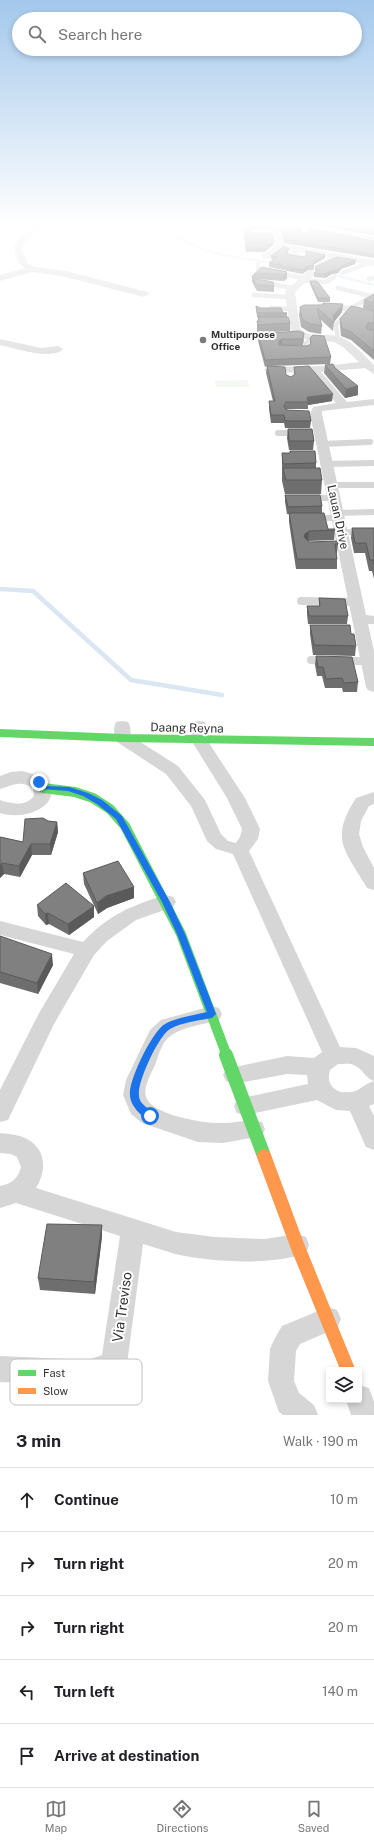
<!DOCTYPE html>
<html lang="en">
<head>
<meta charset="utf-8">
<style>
	body { margin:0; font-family:"Public Sans",sans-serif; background:#f2f2f2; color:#202124 }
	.controls { position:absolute; right:12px; bottom:12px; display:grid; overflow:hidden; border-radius:4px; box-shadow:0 2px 6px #0003 }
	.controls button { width:36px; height:36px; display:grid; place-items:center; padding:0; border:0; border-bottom:1px solid #e0e0e0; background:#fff; color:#202124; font:20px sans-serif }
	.stop { position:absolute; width:12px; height:12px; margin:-9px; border:3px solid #1a73e8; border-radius:50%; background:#fff }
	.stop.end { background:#1a73e8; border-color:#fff; box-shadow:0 1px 4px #0008 }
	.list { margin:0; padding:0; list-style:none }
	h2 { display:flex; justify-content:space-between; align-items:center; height:52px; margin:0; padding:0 16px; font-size:17px }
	h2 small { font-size:13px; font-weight:400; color:#757577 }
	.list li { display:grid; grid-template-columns:26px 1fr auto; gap:12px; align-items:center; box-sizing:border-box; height:64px; padding:0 16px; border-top:1px solid #e0e0e0 }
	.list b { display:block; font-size:15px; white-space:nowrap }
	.list em { font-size:13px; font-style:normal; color:#757577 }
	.icon { flex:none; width:22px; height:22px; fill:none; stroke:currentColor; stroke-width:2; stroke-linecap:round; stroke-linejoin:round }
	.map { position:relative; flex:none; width:374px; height:1415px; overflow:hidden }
	.search { position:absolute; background:#fff; box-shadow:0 2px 6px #0003; left:12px; right:12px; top:12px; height:44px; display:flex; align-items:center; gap:10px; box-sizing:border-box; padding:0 14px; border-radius:22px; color:#757577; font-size:15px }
	.sheet { height:372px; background:#fff }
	nav { display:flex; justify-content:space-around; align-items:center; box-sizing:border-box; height:56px; border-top:1px solid #e0e0e0; background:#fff; font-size:11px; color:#757577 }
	nav a { display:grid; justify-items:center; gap:2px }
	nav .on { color:#7a7a7a }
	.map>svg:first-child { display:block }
</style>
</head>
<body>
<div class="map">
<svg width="374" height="1415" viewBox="0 0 374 1415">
	<rect width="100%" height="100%" fill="#fff"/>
	<path fill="#f1f6ee" d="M248,380L249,387H216L215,381Z"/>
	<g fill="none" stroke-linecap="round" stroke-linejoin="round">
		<path stroke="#dbe6f3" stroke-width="2.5" d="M163,226C191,254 239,258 277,263
			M327,273L374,285"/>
		<path stroke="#dbe6f3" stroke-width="4.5" d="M0,589L33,591L131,680L222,695"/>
		<path stroke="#d6d6d6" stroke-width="4.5" d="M303,235L311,229
			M299,249L290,255L302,257
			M258,264V269L304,278
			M318,266L337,256
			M342,273L372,262
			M369,279L374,278
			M301,280L326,282L334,277
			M263,282L292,288
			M338,288L371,296
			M254,295L290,297
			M271,308L292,309
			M338,340L336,325L350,309L374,295
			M301,349H307L306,343L312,337"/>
		<path stroke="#d6d6d6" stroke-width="6" d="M278,433H297
			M322,444L370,442
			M326,464L374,463
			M331,485H374
			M309,498H334
			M337,513L374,512
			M314,518H338
			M341,532H374"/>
		<path stroke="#d6d6d6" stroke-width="8" d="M301,601L356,602
			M311,660L326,661
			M344,661H368"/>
		<path fill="#d6d6d6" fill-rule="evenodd" d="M31,226H39V229L23,245L22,248L27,263L35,267L66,271L147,292L149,294L144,297L66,277L33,272L0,281V275L25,268C19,265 18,262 16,256C10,237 26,240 31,226Z
			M272,226H280L283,244L374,260V266L283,249L268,259H262V255L275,246Z
			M285,226H307L374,237V243Z
			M311,270L316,273L314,275L295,292L300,328C310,340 327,332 340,337C354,342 364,356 374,365V374L365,368L321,372L347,402L374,399V405L322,411V414L366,615L374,616V624H368L374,651V692L368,690L366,687L310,414L313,407L336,403L309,372L269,373L264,370L269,367L325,366L359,362L343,347L334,342L308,340L295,335L290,329L285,291L308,271Z
			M321,303L350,306L374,312V318L350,312L318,308L316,306L318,304Z
			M0,339L41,348L58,346L63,349C53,361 14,348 0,345Z
			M122,721L128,722L130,726L131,736L178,766L205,800L221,834L228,841L236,843L240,837L242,829L227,798L191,740V726L193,722L199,721L205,722L207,726V740L245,798L260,829L258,839L249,851L340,1047L356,1048L374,1056V1104L369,1106L374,1116V1150L366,1147L350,1111L336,1110L317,1100L245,1115L237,1113L234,1106L237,1099L308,1084L307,1075L287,1074L234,1084L226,1081L223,1075L226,1069L287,1056L314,1058L322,1052L233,854L216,849L207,841L191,806L166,774L117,742C114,736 113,728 116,722ZM338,1064C343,1064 350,1063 354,1065C363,1069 365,1078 374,1081C357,1087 361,1094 340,1092C330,1087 327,1081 330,1070Z
			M22,771C80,785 41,825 0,813V800C12,804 25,807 34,796L33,788C20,780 13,785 0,789V776L11,772Z
			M374,792V804L369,806L361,821L359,834L363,847L374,868V890L367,888C345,850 329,840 356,798Z
			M166,895L173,897L176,902L173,907L136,920L107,941L94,955L54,1024L8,1120L0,1122V1090L38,1015L74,954L0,935V921L83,942C108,915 132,905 166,895Z
			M212,1006L219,1008L222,1014L219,1020C202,1025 178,1027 166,1040C161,1046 158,1057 155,1065C151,1074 143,1087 146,1097C151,1115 206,1124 223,1123C237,1123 249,1118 262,1122L265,1129L262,1136L223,1143L198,1142L142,1123L131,1114L123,1095L126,1080L150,1030L161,1020Z
			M0,1133C11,1134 24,1135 33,1143C47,1155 45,1174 36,1188L176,1232L215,1237L264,1239L297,1234L306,1237L309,1245L306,1253C272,1266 210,1262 175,1254C165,1251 154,1247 143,1244L127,1364L123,1373L88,1386L0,1382V1356L88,1360L102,1355L120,1236L16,1203L0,1208V1186C11,1184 18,1179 21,1167L17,1157L11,1154L0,1153Z
			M328,1307L337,1310L341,1319L337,1328L300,1344L296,1351L294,1381L299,1393L314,1405L318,1415H283L279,1412L268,1381L270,1349L274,1340L282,1326Z
			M359,1385L369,1388L374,1402V1415H351L346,1400H359Z"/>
		<path stroke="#63d668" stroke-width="8" d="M0,733L123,738L374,742"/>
		<path stroke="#63d668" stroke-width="10" d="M43,788L75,792L93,798L110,809L125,826L181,934L227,1056"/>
		<path stroke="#63d668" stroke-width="14" d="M226,1055L264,1156"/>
		<path stroke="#ff974d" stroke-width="14" d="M264,1156L297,1245L348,1370"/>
	</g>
	<path fill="#6e6e6e" d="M243,226H271V229L251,230L250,231L252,233L274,242L273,245L264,252H246Z
		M280,226H299L302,227V231L301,233V234L374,241V258L284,243Z
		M319,226H374V235Z
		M289,248L288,252V253L290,255L304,257L306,255V251L325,255V258L314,264V270H308L302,274L269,267V263L273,260L271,259V256Z
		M356,260L355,264L341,269L338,273L332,274L325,278L314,277V273L316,271L315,270V267Z
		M262,267L287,272V278L284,281L256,279L274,286V292L257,291L252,282V276Z
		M310,281L330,298V302H318L310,284Z
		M374,294V311L363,308L364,300Z
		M323,303L342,312L334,322L333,331L320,319L322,326L321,334L309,332L301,327L299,315L300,307L322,305Z
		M256,306L260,308L283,313H287V317L290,323V331L257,333V321H258V317H257Z
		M374,311V360L351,340L341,336L340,326V319Z
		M299,331L304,340L303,345H292L307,346L310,345V338L331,357L330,364L270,366L291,377L294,375V367L332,401L308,405V409H286L311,421L310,428H285L284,423H271L269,409V401H273L266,373L267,366L265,367L258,341V334Z
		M325,365L358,386V395L345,398L324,373Z
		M288,429L314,441L313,450H289L287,438Z
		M282,453L316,463V468L322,480L321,494H285L282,481Z
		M285,495L322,506V513L328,529L335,530L334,540L309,541V542L338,544L337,553H336L337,559V569H296L289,522V514H287L285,502Z
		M352,528H374V579L372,571H369L365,553H354L351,538Z
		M319,598L348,616L347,624H308L307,614V606H319Z
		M310,625L351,634L356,646L355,656L313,655L310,634Z
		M316,656L358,682L357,692H343L342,688H325L322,676H317L315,665Z
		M48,821L57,822L58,832L51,855H32L20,877L4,874L0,878V837L23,842Z
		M83,873L134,887V898L107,908L98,914L84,884Z
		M37,905L94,917L69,935L49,924L46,925L38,916Z
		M0,936L53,965L38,994L0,983Z
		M102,1225V1236L95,1294L40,1290L38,1278Z"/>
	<path fill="#5a5a5a" d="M302,227V231L299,234L300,230Z
		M274,242L273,245L264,252V248Z
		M325,255V258L313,265V261Z
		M356,260L355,264L341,269L338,273L332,274L325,278V274L341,266Z
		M308,266V270L302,274L303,270Z
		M287,272V278L284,281V275Z
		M343,304L342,312L333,323V316Z
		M282,339V345L279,347V341Z
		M358,386V395L345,398L346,389Z
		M333,394L332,401L308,405L307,397Z
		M309,531L308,541L304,537L305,534Z
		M57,822L58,832L51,855L50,844Z
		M31,844L32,855L20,877L19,866Z
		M2,863L4,874L0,878V866Z
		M134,887V898L107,908L98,914L97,903L106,896Z
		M94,906V917L69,935L68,924Z
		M48,913L49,924L46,925L45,914Z
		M52,954L53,965L38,994L37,983Z
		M102,1225V1236L95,1294L94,1282Z"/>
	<path fill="#808080" stroke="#5a5a5a" d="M244,226H251L249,230L252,233H272L274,242L264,248H246Z
		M281,226H299L302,227L300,230L301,234H305L312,229L374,241V255L284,239Z
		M342,226H374V232Z
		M283,247L289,248L286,252L290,255L304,257L307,254L306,251L325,255L313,261L314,266H308L303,270L269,263L277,257L271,256Z
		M337,257L356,260L341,266L339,269L333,270L325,274L314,273L318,269L315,267Z
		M262,267L287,272L284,275L257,273L254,276L256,279L273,282L274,286L257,285L252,276Z
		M310,281H317L330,298H318Z
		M374,294V303L364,300Z
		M323,303L343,304L333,316L334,323L317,308L322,326L310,324L302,319L300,307L304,305H323Z
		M256,306L260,308H281L283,313H287H257Z
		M351,306L374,311V323H368L366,327L368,330H374V351L351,332L342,328L340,319Z
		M258,317H288L290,323L258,325L257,321H259Z
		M299,331L304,333L303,339H282L279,341V345L307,346L311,344L310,338L313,335L324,336L331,357L265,360L258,334Z
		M333,364L335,368L358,386L346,389L325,365Z
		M267,366L285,367L286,375L291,377L295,374L294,367L309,366L333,394L307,397L308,402H286L284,406L286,410L309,411L311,421H285L284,415H271L269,401H275Z
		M288,429H312L314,441H289Z
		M290,451H315L316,463L283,464L282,453H290Z
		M283,468H320L322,480H286Z
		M285,495H320L322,506L288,507Z
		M289,513H324L328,529H335V530L309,531L305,534L304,537L309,542L337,541L338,544H335L337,559H297Z
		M352,528H374V564L373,560H370L366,543H355Z
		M319,598L345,599L348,616H309L307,606H320Z
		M310,625H350L351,634H354L356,646L314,645Z
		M316,656L352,657L358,682L344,683L342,678L326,679L323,667H318Z
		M43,818L48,821L57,822L50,844H31L19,866L2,863L0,866V837L23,842L25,819Z
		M118,861L134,887L106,896L97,903L83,873Z
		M66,883L94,906L68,924L48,913L45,914L37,905Z
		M0,936L52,954L37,983L0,972Z
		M47,1224L102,1225L94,1282L38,1278Z"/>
	<linearGradient id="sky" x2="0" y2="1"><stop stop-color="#a3c8ec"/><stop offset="0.53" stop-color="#fff"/><stop offset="1" stop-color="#fff" stop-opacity="0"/></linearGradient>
	<rect width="374" height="424" fill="url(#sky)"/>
	<path fill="#1a73e8" d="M36,780H41L45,786L69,787L88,793L102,800L122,816L170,902L185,934L216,1014L212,1018C201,1020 179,1023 170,1029C159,1035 137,1082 139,1095C139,1105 150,1108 155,1116L150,1120C141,1117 130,1105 130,1095C128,1081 153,1030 165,1024C175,1018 195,1015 207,1012L177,934L162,902L116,819L97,804L83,796L68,791L41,789L35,782Z"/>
	<circle fill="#7a7a7a" stroke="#fff" stroke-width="1.5" cx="203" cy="340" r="4"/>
	<g text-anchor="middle" stroke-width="4" stroke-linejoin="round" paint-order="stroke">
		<g font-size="10" font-weight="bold" fill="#323232" stroke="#fff" text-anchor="start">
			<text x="211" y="338">Multipurpose<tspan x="211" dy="12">Office</tspan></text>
		</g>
		<g font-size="12" fill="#323232" stroke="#fff">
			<text transform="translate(338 517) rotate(78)" y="4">Lauan Drive</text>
			<text transform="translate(187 728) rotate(1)" y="4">Daang Reyna</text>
		</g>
		<g font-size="14" fill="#323232" stroke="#fff">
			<text transform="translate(122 1307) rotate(-82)" y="5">Via Treviso</text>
		</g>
	</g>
	<rect x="10" y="1359" width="132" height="46" rx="6" fill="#fff" stroke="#c2c2c2" stroke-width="1"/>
	<rect x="18" y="1370" width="18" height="6" fill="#63d668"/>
	<rect x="18" y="1388" width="18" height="6" fill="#ff974d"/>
	<g font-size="11" fill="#323232">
		<text x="43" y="1377">Fast</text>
		<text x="43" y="1395">Slow</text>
	</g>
</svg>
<div class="controls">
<button><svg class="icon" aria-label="layers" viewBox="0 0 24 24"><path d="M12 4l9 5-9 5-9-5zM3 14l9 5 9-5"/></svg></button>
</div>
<div class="stop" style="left:150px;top:1116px"></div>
<div class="stop end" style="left:39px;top:782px"></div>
<div class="search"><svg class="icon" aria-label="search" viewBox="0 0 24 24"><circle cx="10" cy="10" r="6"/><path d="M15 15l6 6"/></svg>Search here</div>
</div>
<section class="sheet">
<h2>3 min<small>Walk · 190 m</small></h2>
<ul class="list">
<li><svg class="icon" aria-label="ahead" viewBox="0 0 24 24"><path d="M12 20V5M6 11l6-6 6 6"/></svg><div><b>Continue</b></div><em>10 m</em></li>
<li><svg class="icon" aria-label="right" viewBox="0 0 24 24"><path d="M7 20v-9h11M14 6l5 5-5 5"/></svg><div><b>Turn right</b></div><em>20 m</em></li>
<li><svg class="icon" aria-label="right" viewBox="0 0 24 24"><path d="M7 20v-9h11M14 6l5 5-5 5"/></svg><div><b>Turn right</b></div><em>20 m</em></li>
<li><svg class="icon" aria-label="left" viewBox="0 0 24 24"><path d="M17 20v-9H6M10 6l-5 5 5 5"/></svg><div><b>Turn left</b></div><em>140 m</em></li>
<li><svg class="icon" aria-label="arrive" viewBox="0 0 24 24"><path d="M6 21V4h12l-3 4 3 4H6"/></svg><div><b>Arrive at destination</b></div></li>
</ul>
</section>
<nav>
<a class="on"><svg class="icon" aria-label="map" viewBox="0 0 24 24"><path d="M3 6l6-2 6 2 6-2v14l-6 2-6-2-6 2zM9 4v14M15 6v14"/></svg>Map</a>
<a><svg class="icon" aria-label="directions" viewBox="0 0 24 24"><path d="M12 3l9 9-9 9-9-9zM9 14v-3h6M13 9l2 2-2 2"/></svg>Directions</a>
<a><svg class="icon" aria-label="saved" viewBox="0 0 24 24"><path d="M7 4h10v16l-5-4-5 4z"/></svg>Saved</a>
</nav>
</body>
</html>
